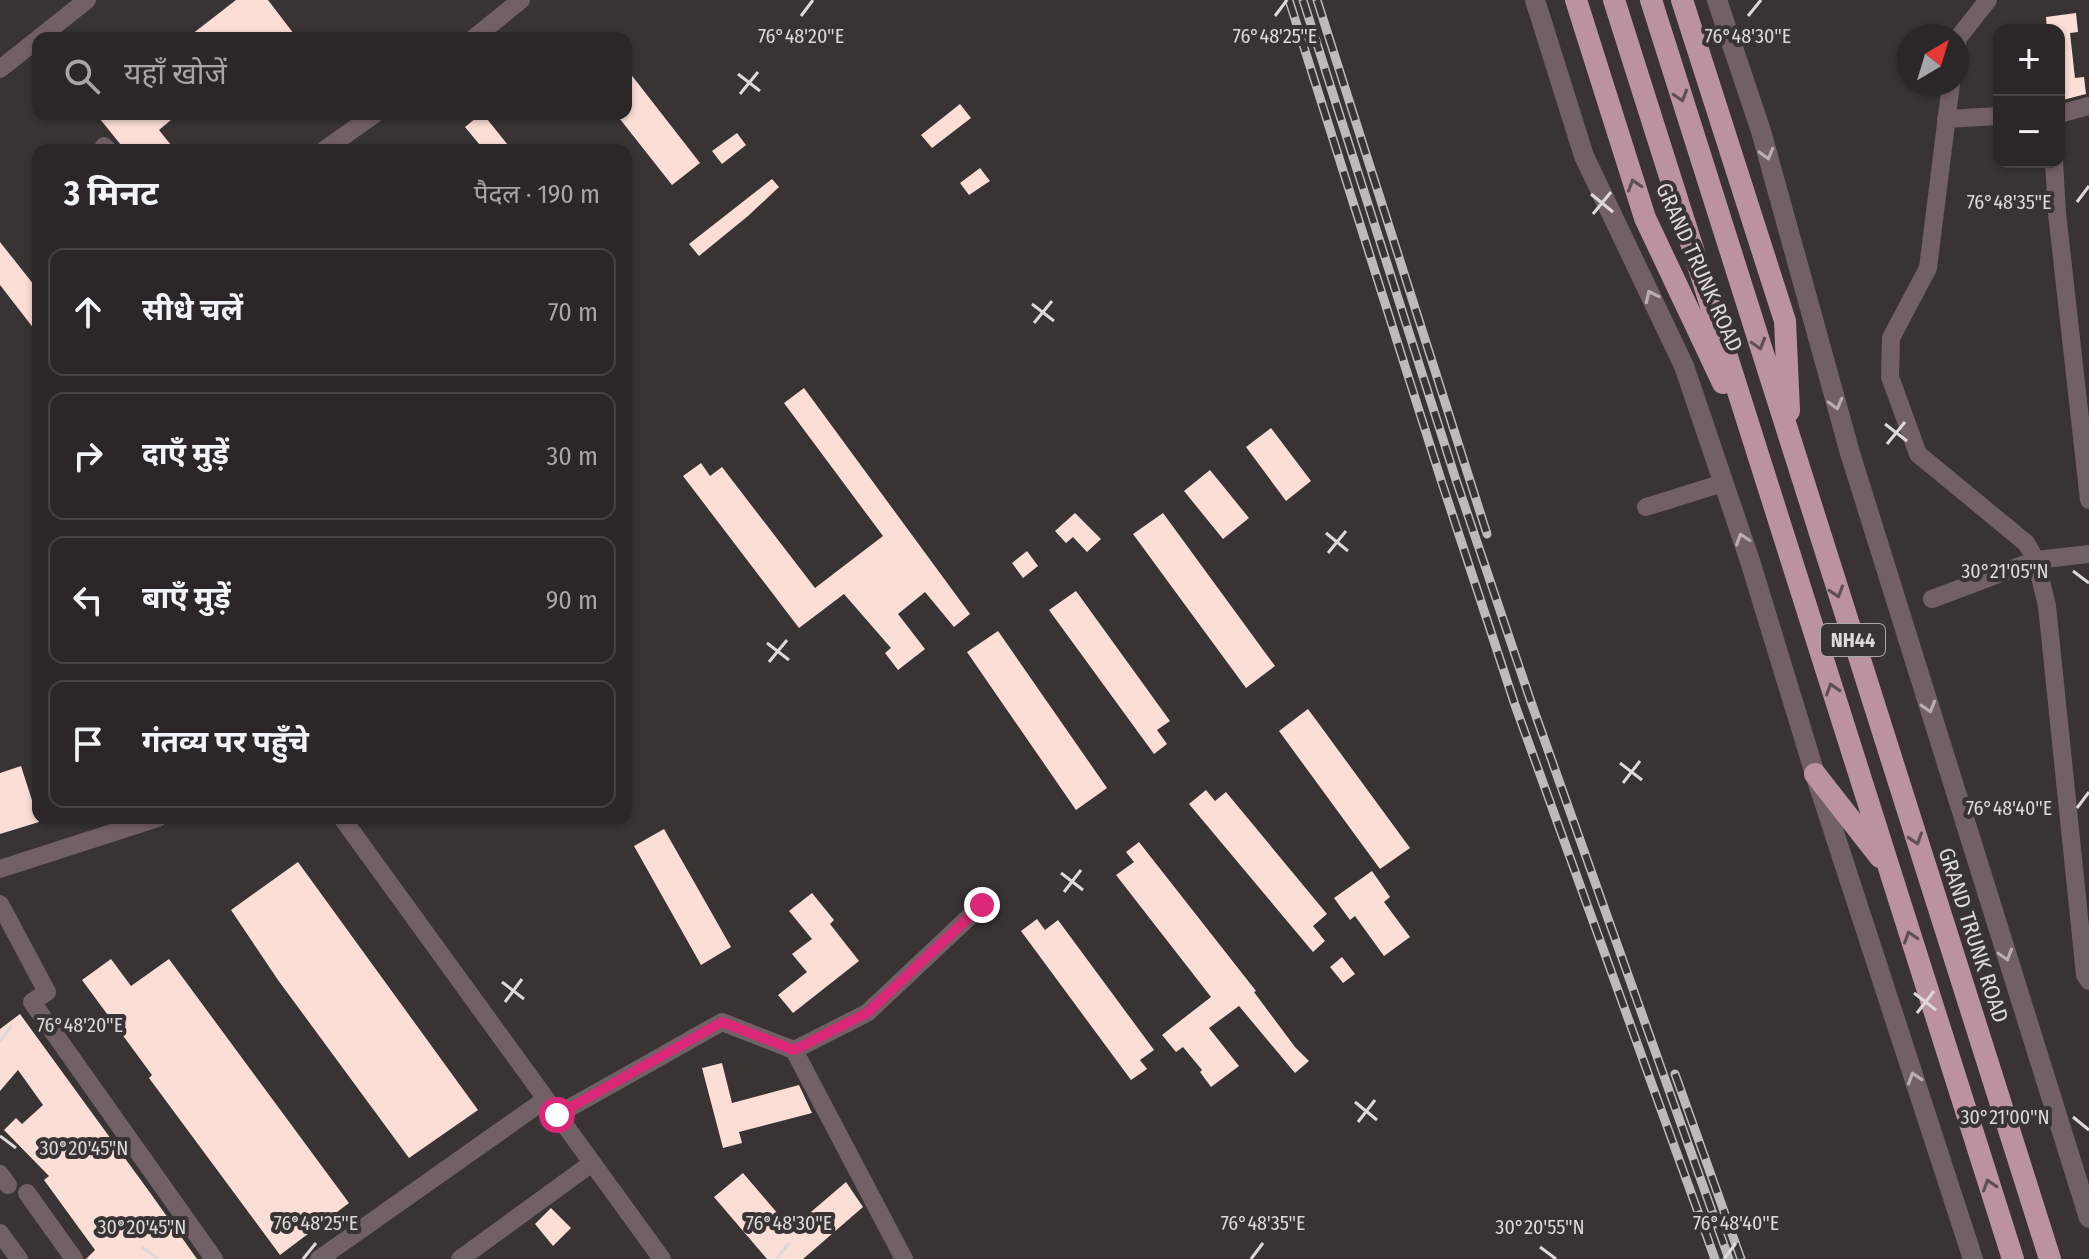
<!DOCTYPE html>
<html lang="hi">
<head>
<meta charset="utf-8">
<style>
	body { margin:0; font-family:"Fira Sans Condensed","Noto Sans Devanagari",sans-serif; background:#373233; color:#f1f3f6 }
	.controls { position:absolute; right:24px; top:24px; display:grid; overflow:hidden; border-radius:16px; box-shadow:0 2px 6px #0004 }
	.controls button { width:72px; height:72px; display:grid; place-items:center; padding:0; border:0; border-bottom:2px solid #474344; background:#2b2627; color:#f1f3f6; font:40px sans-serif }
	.compass { position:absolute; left:1897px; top:24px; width:72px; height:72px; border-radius:50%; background:#2b2627; box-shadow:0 2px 6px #0004; rotate:38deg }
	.stop { position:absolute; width:24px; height:24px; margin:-18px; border:6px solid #db2777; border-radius:50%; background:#fff }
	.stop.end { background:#db2777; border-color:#fff; box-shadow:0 2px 8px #0008 }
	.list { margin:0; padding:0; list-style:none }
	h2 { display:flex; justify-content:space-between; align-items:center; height:104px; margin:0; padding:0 32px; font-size:34px }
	h2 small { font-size:26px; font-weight:400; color:#a6a5a7 }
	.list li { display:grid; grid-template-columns:52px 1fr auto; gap:24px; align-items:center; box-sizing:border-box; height:128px; margin:0 16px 16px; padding:0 16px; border:2px solid #474344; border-radius:16px }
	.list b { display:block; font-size:30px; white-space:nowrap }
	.list em { font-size:26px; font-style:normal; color:#a6a5a7 }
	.icon { flex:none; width:44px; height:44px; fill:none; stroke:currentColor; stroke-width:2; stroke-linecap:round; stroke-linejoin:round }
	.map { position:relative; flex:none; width:2089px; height:1259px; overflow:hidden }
	.search { position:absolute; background:#2b2627; box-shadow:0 2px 6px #0004; left:32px; top:32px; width:600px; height:88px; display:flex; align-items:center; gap:20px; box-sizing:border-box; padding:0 28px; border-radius:16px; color:#a6a5a7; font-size:30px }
	.panel { position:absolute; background:#2b2627; box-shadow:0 2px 6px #0004; left:32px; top:144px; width:600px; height:680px; border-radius:16px }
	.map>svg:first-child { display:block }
</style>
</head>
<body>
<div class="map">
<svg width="2089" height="1259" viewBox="0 0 2089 1259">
	<rect width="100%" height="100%" fill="#393334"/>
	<path fill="#fbded6" d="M236,0H268L297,38H258L253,32L245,38H187Z
		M2076,13L2078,32L2070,33L2075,78L2084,77L2086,94L2059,101V30H2047L2046,17Z
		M626,68L700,163L672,185L616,114H626Z
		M960,104L971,118L932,148L921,135Z
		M96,114H178L159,130L175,150H125Z
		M481,114H483L512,150H484L465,127Z
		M737,133L746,145L722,164L712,151Z
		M980,168L990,181L969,195L960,183Z
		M772,179L779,187L748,216L699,256L689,244Z
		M0,242L38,290V334L0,285Z
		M804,388L970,614L954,627L925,592L898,614L925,649L898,670L885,653L891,648L844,594L799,628L683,476L701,463L710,476L722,467L815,588L883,536L784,403Z
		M1271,428L1311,481L1286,501L1246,447Z
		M1210,470L1249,518L1223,539L1184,491Z
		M1075,513L1101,539L1087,552L1073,537L1066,543L1055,531Z
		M1163,513L1275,666L1246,688L1133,534Z
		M1027,551L1038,566L1023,578L1012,563Z
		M1076,591L1170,721L1157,730L1167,744L1154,754L1049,610Z
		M998,631L1107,788L1076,810L967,652Z
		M1308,709L1410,848L1380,869L1279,731Z
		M21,766L39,822L0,834V773Z
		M1206,790L1215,801L1226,792L1327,914L1313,926L1325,941L1313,952L1189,804Z
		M664,829L731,947L701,965L634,846Z
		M1139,842L1256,991L1254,992L1295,1047L1309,1061L1295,1073L1239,1006L1209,1028L1239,1066L1211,1087L1200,1072L1202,1070L1183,1047L1176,1052L1162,1035L1211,997L1116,875L1134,862L1126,852Z
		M298,862L478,1110L409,1158L278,980L231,910Z
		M1372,871L1390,897L1384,902L1410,937L1384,956L1355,916L1350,920L1334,898Z
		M812,893L834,920L830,924L859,961L793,1013L778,995L807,972L792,954L812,939L789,911Z
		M1037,919L1045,930L1058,920L1154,1050L1140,1060L1147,1069L1131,1080L1021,931Z
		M1342,957L1355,974L1343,983L1330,967Z
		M111,959L131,986L169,959L349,1203L280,1255L149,1078L152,1075L82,980Z
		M20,1014L151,1194L197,1259H86L95,1250L44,1180L49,1176L4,1130L16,1118L22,1124L43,1105L18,1070L0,1091V1029Z
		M722,1063L732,1103L799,1085L812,1113L739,1132L742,1143L723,1148L702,1068Z
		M743,1173L791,1229L846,1182L863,1207L803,1259H767L714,1197Z
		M551,1208L571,1228L553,1246L535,1224Z"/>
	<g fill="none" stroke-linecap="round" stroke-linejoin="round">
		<path stroke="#726067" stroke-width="18" d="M39,38L87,0
			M474,38L521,0
			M1957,44L1958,38L1988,0
			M0,69L38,39
			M1951,84L1928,268L1891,338L1890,377L1918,454L2026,543L2036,560L2047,606L2085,975L2089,981
			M2059,114L2089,106
			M1946,119L1999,116
			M104,146L108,150
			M324,150L375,114
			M2054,162L2057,213L2089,500
			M1646,507L1723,483
			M1932,599L2036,560L2089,554
			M342,818L662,1259
			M0,869L158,818
			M0,904L47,992L32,1002L214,1259
			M794,1050L904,1259
			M557,1115L722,1022L794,1050L867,1013L982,905
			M0,1174L8,1185
			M27,1193L74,1259
			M0,1233L19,1259
			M319,1259L546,1099
			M460,1259L592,1163"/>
		<path stroke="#726067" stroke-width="20" d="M1535,0L1584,156L1684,366L1750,561L1815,774L1973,1259
			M1717,0L1761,131L1850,453L2089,1218"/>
		<path stroke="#ba92a0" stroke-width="22" d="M1576,0L1645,218L1723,383
			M1614,0L2013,1259
			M1651,0L2050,1259
			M1682,0L1785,321L1789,411
			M1815,774L1880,857"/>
		<defs>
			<path id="rail" d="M1289,0L1442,483L1515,705L1715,1259
				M1303,0L1455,477L1531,702L1729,1259
				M1317,0L1487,534
				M1675,1074L1741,1259"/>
		</defs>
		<use href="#rail" stroke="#bebabb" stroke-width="9"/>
		<use href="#rail" stroke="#393334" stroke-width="6" stroke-dasharray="18" stroke-linecap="butt"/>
	</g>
	<defs><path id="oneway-chevron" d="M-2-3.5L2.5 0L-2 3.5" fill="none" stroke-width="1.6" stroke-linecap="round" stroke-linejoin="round" transform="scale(2)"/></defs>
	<g stroke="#605054">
		<use href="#oneway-chevron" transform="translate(1681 96) rotate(73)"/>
		<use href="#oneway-chevron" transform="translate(1634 185) rotate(-108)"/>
		<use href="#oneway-chevron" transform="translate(1759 344) rotate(73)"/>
		<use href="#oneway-chevron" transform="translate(1837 592) rotate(72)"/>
		<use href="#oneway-chevron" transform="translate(1832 689) rotate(-108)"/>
		<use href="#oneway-chevron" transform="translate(1916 839) rotate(72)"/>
		<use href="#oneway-chevron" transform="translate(1910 937) rotate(-108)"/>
		<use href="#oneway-chevron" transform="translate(1989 1185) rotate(-108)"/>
	</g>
	<g stroke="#b7afb1">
		<use href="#oneway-chevron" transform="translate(1767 154) rotate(75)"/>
		<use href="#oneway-chevron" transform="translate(1651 296) rotate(-115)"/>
		<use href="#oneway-chevron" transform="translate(1836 404) rotate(75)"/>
		<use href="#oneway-chevron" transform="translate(1742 539) rotate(-109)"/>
		<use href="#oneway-chevron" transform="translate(1929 707) rotate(73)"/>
		<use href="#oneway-chevron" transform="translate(2006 955) rotate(73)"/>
		<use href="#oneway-chevron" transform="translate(1914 1078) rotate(-108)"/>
	</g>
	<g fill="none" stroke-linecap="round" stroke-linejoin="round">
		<path stroke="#db2777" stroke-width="10" d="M557,1115L722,1022L794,1050L867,1013L982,905"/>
	</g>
	<path fill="none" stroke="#dcd9d9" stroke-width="3" d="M801,16L813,0M1275,16L1287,0M1748,16L1761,0M738,74L760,91M740,94L758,72M1591,194L1613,212M2077,202L2089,186M1593,214L1611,192M1032,304L1054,321M1034,323L1052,301M1885,424L1907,441M1887,444L1905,422M1326,533L1348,551M1328,553L1346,531M2073,571L2089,583M767,643L789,660M769,662L787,640M1620,763L1642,780M1623,783L1640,761M2077,808L2089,792M1061,873L1083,890M1064,892L1081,870M502,982L524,999M1914,993L1936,1010M505,1002L522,979M1917,1013L1934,991M0,1041L12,1025M1355,1102L1377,1120M2073,1117L2089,1130M1358,1122L1375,1100M0,1136L16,1148M142,1247L158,1259M1540,1247L1556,1259M303,1259L316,1243M777,1259L789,1243M1251,1259L1263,1243M1724,1259L1736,1243"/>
	<g text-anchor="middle" stroke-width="8" stroke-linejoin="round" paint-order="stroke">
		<rect fill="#393334" stroke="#aba7a8" stroke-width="2" x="1821" y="624" width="64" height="32" rx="6"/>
		<g font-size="20" font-weight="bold" fill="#dcd9d9">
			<text x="1853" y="647">NH44</text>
		</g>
		<g font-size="22" fill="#dcd9d9" stroke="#393334">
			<text transform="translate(1700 267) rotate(66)" y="8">GRAND TRUNK ROAD</text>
			<text transform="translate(1974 935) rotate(72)" y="8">GRAND TRUNK ROAD</text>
		</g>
	</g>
	<g font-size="20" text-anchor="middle" fill="#dcd9d9" stroke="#393334" stroke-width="8" stroke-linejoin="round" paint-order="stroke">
		<text x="801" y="43">76°48'20"E</text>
		<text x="1275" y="43">76°48'25"E</text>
		<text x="1748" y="43">76°48'30"E</text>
		<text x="2009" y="209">76°48'35"E</text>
		<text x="2005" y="578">30°21'05"N</text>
		<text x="2009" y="815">76°48'40"E</text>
		<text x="80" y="1032">76°48'20"E</text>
		<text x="2005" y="1124">30°21'00"N</text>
		<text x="84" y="1155">30°20'45"N</text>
		<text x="316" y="1230">76°48'25"E</text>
		<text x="789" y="1230">76°48'30"E</text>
		<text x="1263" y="1230">76°48'35"E</text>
		<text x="1736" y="1230">76°48'40"E</text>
		<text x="142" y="1234">30°20'45"N</text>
		<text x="1540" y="1234">30°20'55"N</text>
	</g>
</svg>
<div class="controls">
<button>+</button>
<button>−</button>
</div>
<svg class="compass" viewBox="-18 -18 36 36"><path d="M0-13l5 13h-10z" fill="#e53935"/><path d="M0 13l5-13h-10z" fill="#a6a5a7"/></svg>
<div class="stop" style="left:557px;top:1115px"></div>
<div class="stop end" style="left:982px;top:905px"></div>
<div class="search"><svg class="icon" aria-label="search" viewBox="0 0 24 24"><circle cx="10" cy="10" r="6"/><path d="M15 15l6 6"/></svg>यहाँ खोजें</div>
<section class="panel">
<h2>3 मिनट<small>पैदल · 190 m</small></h2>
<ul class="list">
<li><svg class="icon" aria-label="ahead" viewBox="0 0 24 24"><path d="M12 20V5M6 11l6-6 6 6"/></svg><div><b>सीधे चलें</b></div><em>70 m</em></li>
<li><svg class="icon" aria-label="right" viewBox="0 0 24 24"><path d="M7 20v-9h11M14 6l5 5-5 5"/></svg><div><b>दाएँ मुड़ें</b></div><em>30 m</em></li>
<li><svg class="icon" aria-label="left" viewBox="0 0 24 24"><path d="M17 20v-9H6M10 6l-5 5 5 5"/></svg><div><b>बाएँ मुड़ें</b></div><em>90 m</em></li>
<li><svg class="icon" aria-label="arrive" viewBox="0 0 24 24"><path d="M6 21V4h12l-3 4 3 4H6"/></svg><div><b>गंतव्य पर पहुँचे</b></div></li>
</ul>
</section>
</div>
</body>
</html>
